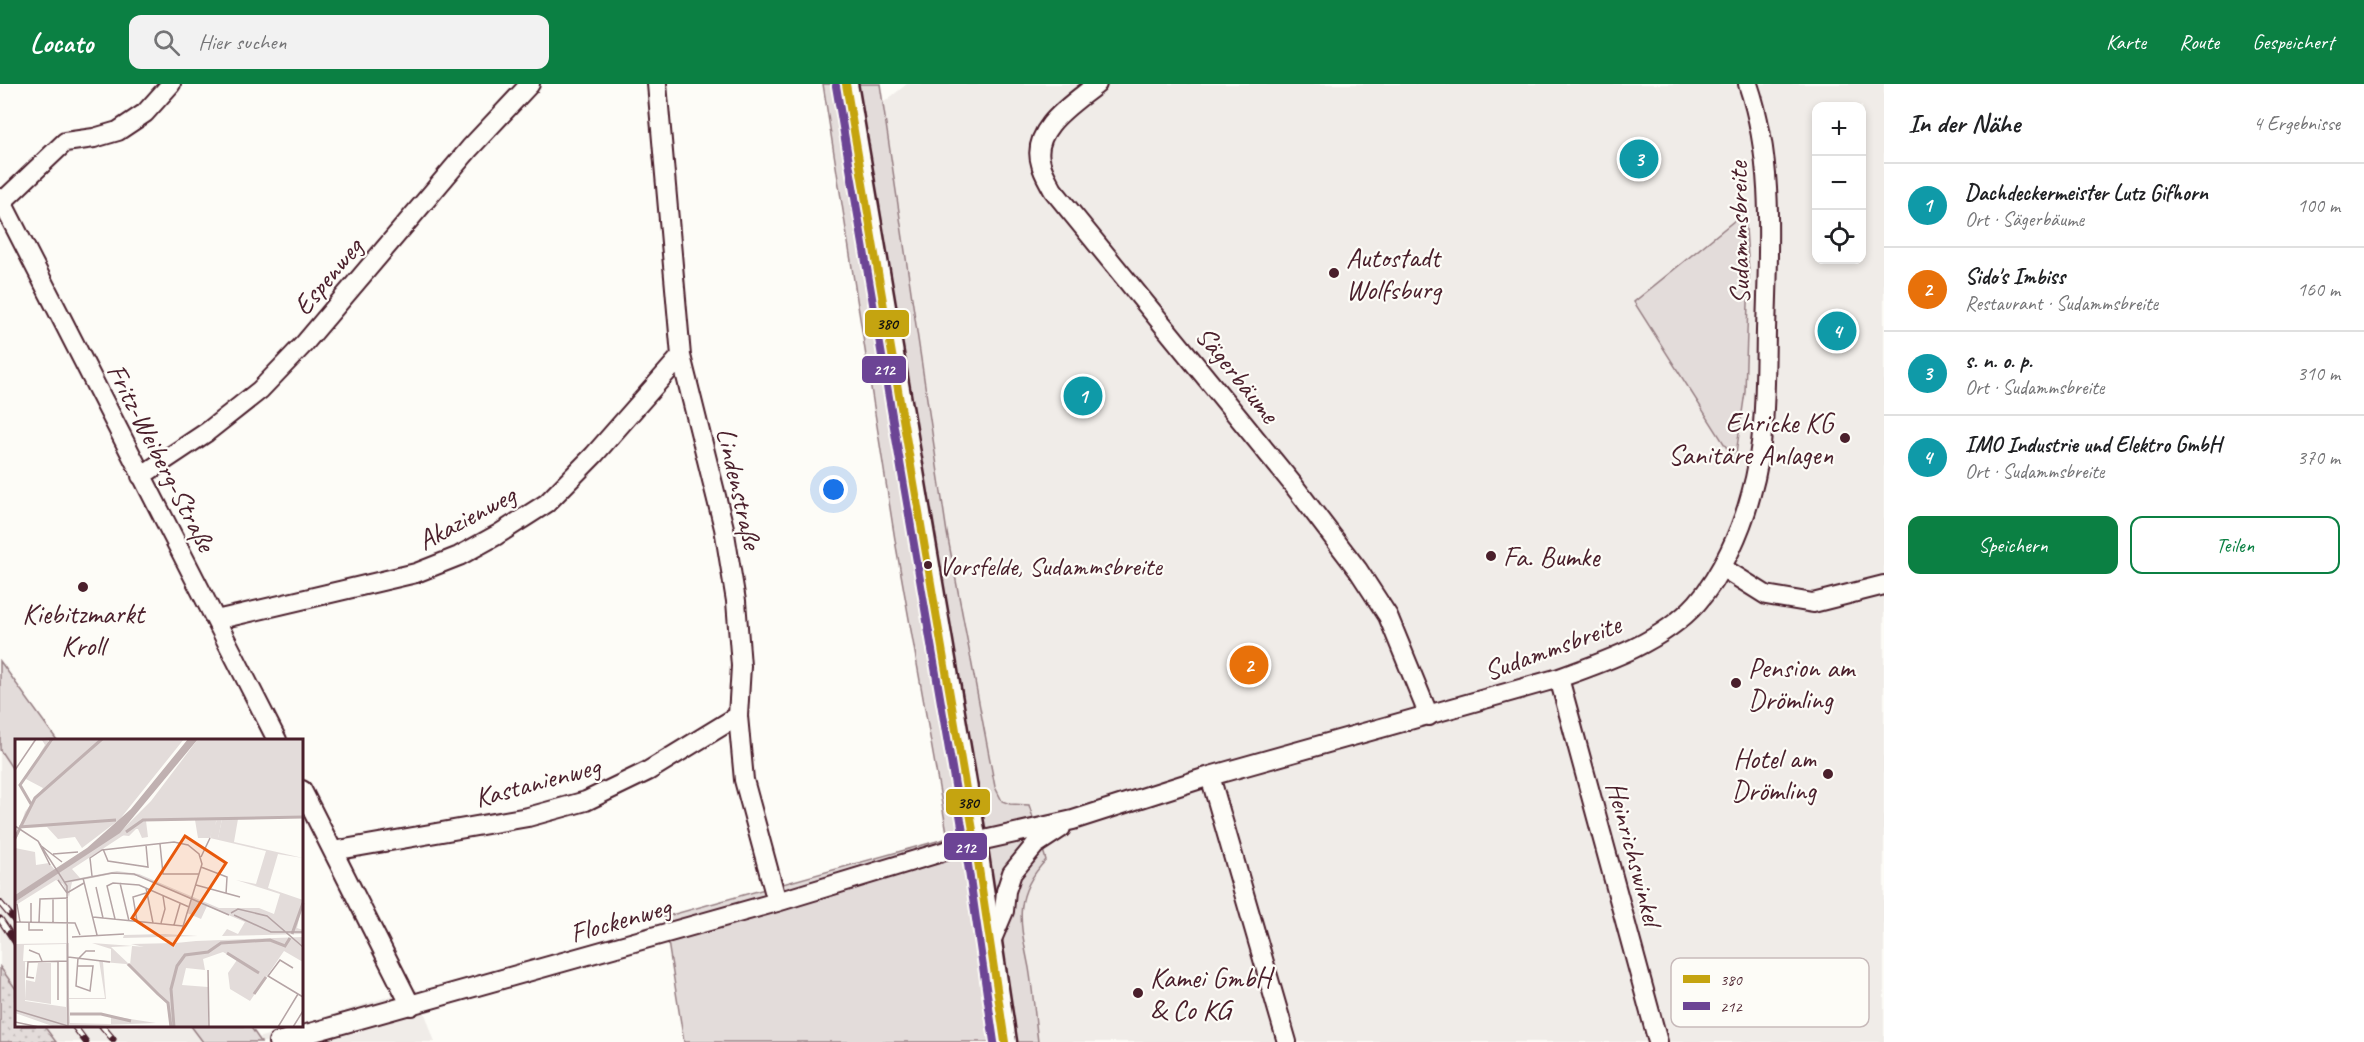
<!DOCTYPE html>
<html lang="de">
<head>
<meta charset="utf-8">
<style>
	body { margin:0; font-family:Caveat,sans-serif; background:#f2f2f2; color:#202124 }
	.controls { position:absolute; right:18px; top:18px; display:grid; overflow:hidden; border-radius:12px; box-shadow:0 3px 9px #0003 }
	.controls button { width:54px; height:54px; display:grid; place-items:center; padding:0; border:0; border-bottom:2px solid #e0e0e0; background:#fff; color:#202124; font:30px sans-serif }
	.you { position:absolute; left:834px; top:406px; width:21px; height:21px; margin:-15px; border:4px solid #fff; border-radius:50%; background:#1a73e8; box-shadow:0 0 0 9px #1a73e833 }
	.badge { display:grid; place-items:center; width:39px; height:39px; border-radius:50%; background:#0b8043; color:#fff; font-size:20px; font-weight:700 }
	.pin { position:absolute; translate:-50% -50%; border:3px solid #fff; box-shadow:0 2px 6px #0006 }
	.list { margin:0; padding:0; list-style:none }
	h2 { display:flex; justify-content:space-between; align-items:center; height:78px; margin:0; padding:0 24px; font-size:26px }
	h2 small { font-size:20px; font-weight:400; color:#757577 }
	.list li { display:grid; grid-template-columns:39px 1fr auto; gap:18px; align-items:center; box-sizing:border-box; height:84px; padding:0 24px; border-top:2px solid #e0e0e0 }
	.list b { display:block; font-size:22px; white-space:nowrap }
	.list p { margin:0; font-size:20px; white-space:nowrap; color:#757577 }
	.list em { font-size:20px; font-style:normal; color:#757577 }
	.actions { display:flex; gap:12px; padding:18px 24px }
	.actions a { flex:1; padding:14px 0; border:2px solid #0b8043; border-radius:12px; text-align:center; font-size:21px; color:#0b8043 }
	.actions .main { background:#0b8043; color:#fff }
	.icon { flex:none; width:33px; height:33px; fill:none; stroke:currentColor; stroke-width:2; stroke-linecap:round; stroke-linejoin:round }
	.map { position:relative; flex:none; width:1884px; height:958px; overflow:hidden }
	header { display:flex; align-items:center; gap:36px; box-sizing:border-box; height:84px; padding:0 30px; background:#0b8043; color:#fff }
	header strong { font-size:28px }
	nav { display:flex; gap:33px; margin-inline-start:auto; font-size:21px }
	.search { width:420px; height:54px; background:#f2f2f2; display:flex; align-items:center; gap:15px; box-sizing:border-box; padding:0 21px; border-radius:12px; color:#757577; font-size:22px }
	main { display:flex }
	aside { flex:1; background:#fff }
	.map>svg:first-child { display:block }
</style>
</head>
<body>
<header>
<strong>Locato</strong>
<div class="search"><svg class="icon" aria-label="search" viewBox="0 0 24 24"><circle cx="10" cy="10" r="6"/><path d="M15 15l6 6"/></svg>Hier suchen</div>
<nav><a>Karte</a><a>Route</a><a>Gespeichert</a></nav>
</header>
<main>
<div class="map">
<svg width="1884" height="958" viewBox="0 0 1884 958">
	<defs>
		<pattern id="garden-dots" width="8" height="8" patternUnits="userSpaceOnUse" patternTransform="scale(1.5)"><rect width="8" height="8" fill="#e3dcda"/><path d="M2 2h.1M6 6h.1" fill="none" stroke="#c4bcbb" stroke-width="1.8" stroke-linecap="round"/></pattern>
	</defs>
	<rect width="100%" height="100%" fill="#fdfcf7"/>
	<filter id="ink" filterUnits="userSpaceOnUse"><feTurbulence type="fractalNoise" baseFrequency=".0167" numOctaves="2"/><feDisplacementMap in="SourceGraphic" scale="12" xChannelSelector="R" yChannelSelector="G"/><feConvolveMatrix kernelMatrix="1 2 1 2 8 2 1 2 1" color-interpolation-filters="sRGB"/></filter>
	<g filter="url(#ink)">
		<path fill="#f0ece8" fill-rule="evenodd" d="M907,0H1884V958H1038L1029,885L1021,848V827L1023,812L1029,797L1046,776L1020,721L1002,717L995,703L947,449L883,19ZM1816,22H1862V176H1816Z
			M0,666L16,690V905L0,883Z
			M416,904L435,958H261L258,954Z
			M44,942H191L203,958H56Z"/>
		<path fill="#e3dcda" stroke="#967e82" stroke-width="1.5" d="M823,0H880L947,449L995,703L1002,717L1010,720L1029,721L1046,776C1012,812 1020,839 1029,884C1033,908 1035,933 1038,958H684L664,833L948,754L896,462Z
			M1745,128L1749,190L1745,308L1735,377L1634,218Z
			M0,577L57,656H16V690L0,666Z
			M191,942H250L261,958H203Z"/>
		<path fill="url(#garden-dots)" stroke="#967e82" stroke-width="1.5" d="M0,883L16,905V942H44L56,958H0Z"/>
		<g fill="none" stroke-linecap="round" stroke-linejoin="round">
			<defs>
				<path id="minor" d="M657,0L681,272L724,444L736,517L741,582L738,632L744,696L777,818
					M1097,0C1074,19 1030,45 1041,80C1043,89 1049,98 1053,106L1291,398L1358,486L1388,532L1429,632
					M0,114L277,656
					M2,118L65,58L94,54L118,47L145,29L171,0
					M141,392L207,348L260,306L304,260L470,64L530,0
					M1723,484L1766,511L1813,519L1884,501
					M216,536L416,489L459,472L497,451L547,419L594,371L681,272
					M1559,594L1658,958
					M1210,692L1287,958
					M302,706L411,922
					M333,767L528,733L586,717L648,687L738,632
					M990,860L1004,827L1006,807L1012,789L1035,761L1061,744
					M278,958L777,818L975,758L1073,736L1210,692L1559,594C1607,577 1662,558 1697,519C1721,492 1742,445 1751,410C1766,358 1765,301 1766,247C1768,165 1775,79 1748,0"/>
				<path id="major" d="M846,0L975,758L1005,958"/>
			</defs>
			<use href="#minor" stroke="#4a1f2b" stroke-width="22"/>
			<use href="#major" stroke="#4a1f2b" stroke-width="27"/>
			<use href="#minor" stroke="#fdfcf7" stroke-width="18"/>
			<use href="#major" stroke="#fdfcf7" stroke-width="22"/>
			<defs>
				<path id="rail" d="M0,819L16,838
					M0,835L16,859
					M74,942L86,958
					M102,942L113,955"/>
			</defs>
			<use href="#rail" stroke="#4a1f2b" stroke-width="7"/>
			<use href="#rail" stroke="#fdfcf7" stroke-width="4.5" stroke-dasharray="14" stroke-linecap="butt"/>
			<defs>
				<path id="bus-1" d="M846,0L975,758L1005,958"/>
				<path id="bus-2" d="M836,2L965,760L994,958"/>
			</defs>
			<use href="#bus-1" stroke="#fdfcf7" stroke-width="12"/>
			<use href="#bus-2" stroke="#fdfcf7" stroke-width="12"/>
			<use href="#bus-1" stroke="#c5a410" stroke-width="8"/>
			<use href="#bus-2" stroke="#6c4495" stroke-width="8"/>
		</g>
	</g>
	<g fill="#4a1f2b" stroke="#fdfcf7" stroke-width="2">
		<circle cx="1334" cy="189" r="6"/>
		<circle cx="1845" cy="354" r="6"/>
		<circle cx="1491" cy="472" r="6"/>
		<circle cx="928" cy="481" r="5"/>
		<circle cx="83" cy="503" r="6"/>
		<circle cx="1736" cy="599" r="6"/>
		<circle cx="1828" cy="690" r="6"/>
		<circle cx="1138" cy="909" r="6"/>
	</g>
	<g text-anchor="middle" stroke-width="4.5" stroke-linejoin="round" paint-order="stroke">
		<g font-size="26" fill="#4a1f2b" stroke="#fdfcf7" text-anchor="start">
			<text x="939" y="491">Vorsfelde, Sudammsbreite</text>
		</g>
		<g font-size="28" fill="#4a1f2b" stroke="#fdfcf7">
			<text transform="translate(1738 149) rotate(-91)" y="10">Sudammsbreite</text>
			<text transform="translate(327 192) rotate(-50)" y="10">Espenweg</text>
			<text transform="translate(1238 290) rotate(51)" y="10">Sägerbäume</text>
			<text transform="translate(162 373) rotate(63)" y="10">Fritz-Weiberg-Straße</text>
			<text transform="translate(740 404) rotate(77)" y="10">Lindenstraße</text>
			<text transform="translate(466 433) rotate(-28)" y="10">Akazienweg</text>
			<text transform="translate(1552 563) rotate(-20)" y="10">Sudammsbreite</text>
			<text transform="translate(537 697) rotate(-15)" y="10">Kastanienweg</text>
			<text transform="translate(1635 769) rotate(75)" y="10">Heinrichswinkel</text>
			<text transform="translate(620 835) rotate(-16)" y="10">Flockenweg</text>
		</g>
		<g font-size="28" fill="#4a1f2b" stroke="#fdfcf7" text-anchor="start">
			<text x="1346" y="183">Autostadt<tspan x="1346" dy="32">Wolfsburg</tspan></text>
			<text x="1833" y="348" text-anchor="end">Ehricke KG<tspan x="1833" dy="32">Sanitäre Anlagen</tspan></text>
			<text x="1503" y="482">Fa. Bumke</text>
			<text x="83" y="539" text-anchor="middle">Kiebitzmarkt<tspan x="83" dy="32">Kroll</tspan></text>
			<text x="1748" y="593">Pension am<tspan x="1748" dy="32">Drömling</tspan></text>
			<text x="1816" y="684" text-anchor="end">Hotel am<tspan x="1816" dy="32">Drömling</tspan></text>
			<text x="1150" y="903">Kamei GmbH<tspan x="1150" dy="32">&amp; Co KG</tspan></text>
		</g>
	</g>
	<g transform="translate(15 655)">
		<rect width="288" height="288" fill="#fdfcf7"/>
		<path d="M183,0H288V79L203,78L127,82H131L133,98L127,99L123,90H118L57,130L65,139L102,132L124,135L204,169H244L259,175L265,155L221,141L241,145L251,112L195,99L200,80L203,99L207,80H223L219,103L288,119L263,115L253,149L288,161L282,189L288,191V195L207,197L212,190L223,195L230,183L192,167L186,180L172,174L176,160L128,138L102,134L57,143L54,158L48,145L41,141L1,166L0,163L105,93L136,62ZM150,195L183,197L108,199L109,196ZM288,198V223L269,212L235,262L215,250L213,234L222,221L208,213L188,220L190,231L171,229L167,246L193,248V288H155L152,264L130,241L111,225L88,223L91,260H54L55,284L96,285V277L141,284L40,288L0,274V205L54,204V259H90L84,221L96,222V210L77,204L159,210L161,204L181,202ZM51,205V222H8L9,206ZM117,207L115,226L96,208ZM10,223H51V268L10,262Z" fill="#e3dcda" fill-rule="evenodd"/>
		<path d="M38,0H169L105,80L67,109L60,98L43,100L32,88L6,89L0,103L10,73L28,49L9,39L31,10L24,16L30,6L27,1L33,2V6ZM187,0H288V78L207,80L203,100L197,99L202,80L195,99H183L180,81L129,82L114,97L105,96L135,67ZM0,109L20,113L21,126L34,124L40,131L0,156Z" fill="#e3dcda"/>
		<path d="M161,204L159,210H137L116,205ZM23,224H36V265L10,261L11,241L20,243Z" fill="#e3dcda"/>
		<path d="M173,0H183L105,94L0,163V156L72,109L116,70Z" fill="#c0b1b1"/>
		<path fill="none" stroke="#c0b1b1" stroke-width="3" d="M16,65L5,46L37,0M4,88L101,81M111,93L128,81L288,78M0,99L20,59L87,0M277,195L288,164M212,214L244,234M113,225L143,255M143,255L153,264L156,288M239,255L251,238M55,275H86L116,282M159,288L156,250L162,227L170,216L193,213L206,204L255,201L270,207L275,199"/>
		<path fill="none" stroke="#b5a4a5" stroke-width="1.5" d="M0,31L21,0M0,87L23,102L52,147L53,288M23,102L35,126M145,105L148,135H184M25,106L47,123M88,110L93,122L133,128L131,106M38,115L63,113M186,118L195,99M186,128L212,138L211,155M77,137L75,119L87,111L159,103L173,106L184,115L187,125L166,194M68,139L82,196M43,141L52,154L69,144M50,143L97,134L119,135L214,176M105,144L114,182M181,146L225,158M81,148L88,179M131,149L138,184M2,165L5,183M216,174L223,170L252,177L288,208M219,176L256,193H288M78,178L168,187M100,180L92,147L98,144L124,146L174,168M122,182L118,158L131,154M0,183L60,184L65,196M14,183V191H28M16,183V164M24,183L25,160L53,159M38,183V159M146,184L150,170L148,157M159,186L165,165M57,198L109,195M14,211L24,215L27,222M53,218L95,223M63,219L61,247L75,252L78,227H63M64,219L71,212H80M43,223V261M278,229L265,221L253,237L288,258M193,231L194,288M19,239L12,238L13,223L53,222M0,271L53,287L107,288M0,283L24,288M263,288L283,255M278,288L288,272"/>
		<path fill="#e8590c" fill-opacity="0.15" stroke="#e8590c" stroke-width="3" d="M170,97L211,124L158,206L117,179Z"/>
		<rect width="288" height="288" fill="none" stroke="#4a1f2b" stroke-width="3"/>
	</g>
	<rect x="1671" y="874" width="198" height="69" rx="9" fill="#fdfcf7" stroke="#c7baba" stroke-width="1.5"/>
	<rect x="1683" y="891" width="27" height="8" fill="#c5a410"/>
	<rect x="1683" y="918" width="27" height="8" fill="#6c4495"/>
	<g font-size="16" fill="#4a1f2b">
		<text x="1720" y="901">380</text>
		<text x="1720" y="928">212</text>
	</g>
	<g stroke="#fdfcf7" stroke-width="2">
		<rect x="864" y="225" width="46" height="29" rx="6" fill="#c5a410"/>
		<rect x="861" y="271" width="46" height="29" rx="6" fill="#6c4495"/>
		<rect x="945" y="704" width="46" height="28" rx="6" fill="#c5a410"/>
		<rect x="943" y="748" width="45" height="29" rx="6" fill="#6c4495"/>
	</g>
	<g font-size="16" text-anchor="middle" font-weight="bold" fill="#fff">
		<text x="884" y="291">212</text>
		<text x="965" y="769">212</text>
	</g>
	<g font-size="16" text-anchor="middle" font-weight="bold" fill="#111">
		<text x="887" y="245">380</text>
		<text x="968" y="724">380</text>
	</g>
</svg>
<div class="controls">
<button>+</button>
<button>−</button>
<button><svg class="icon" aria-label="locate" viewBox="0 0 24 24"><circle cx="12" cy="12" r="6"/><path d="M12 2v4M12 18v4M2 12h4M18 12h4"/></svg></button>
</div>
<div class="you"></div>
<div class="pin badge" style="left:1083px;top:312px;background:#0f9aa8">1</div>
<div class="pin badge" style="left:1249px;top:581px;background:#e8710a">2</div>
<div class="pin badge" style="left:1639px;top:75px;background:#0f9aa8">3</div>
<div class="pin badge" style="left:1837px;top:247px;background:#0f9aa8">4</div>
</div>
<aside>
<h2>In der Nähe<small>4 Ergebnisse</small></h2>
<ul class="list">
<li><span class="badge" style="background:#0f9aa8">1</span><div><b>Dachdeckermeister Lutz Gifhorn</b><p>Ort · Sägerbäume</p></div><em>100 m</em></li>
<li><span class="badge" style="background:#e8710a">2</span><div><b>Sido's Imbiss</b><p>Restaurant · Sudammsbreite</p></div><em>160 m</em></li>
<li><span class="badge" style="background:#0f9aa8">3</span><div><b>s. n. o. p.</b><p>Ort · Sudammsbreite</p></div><em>310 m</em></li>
<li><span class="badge" style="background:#0f9aa8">4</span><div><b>IMO Industrie und Elektro GmbH</b><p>Ort · Sudammsbreite</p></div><em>370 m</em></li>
</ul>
<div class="actions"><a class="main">Speichern</a><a>Teilen</a></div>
</aside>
</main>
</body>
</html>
